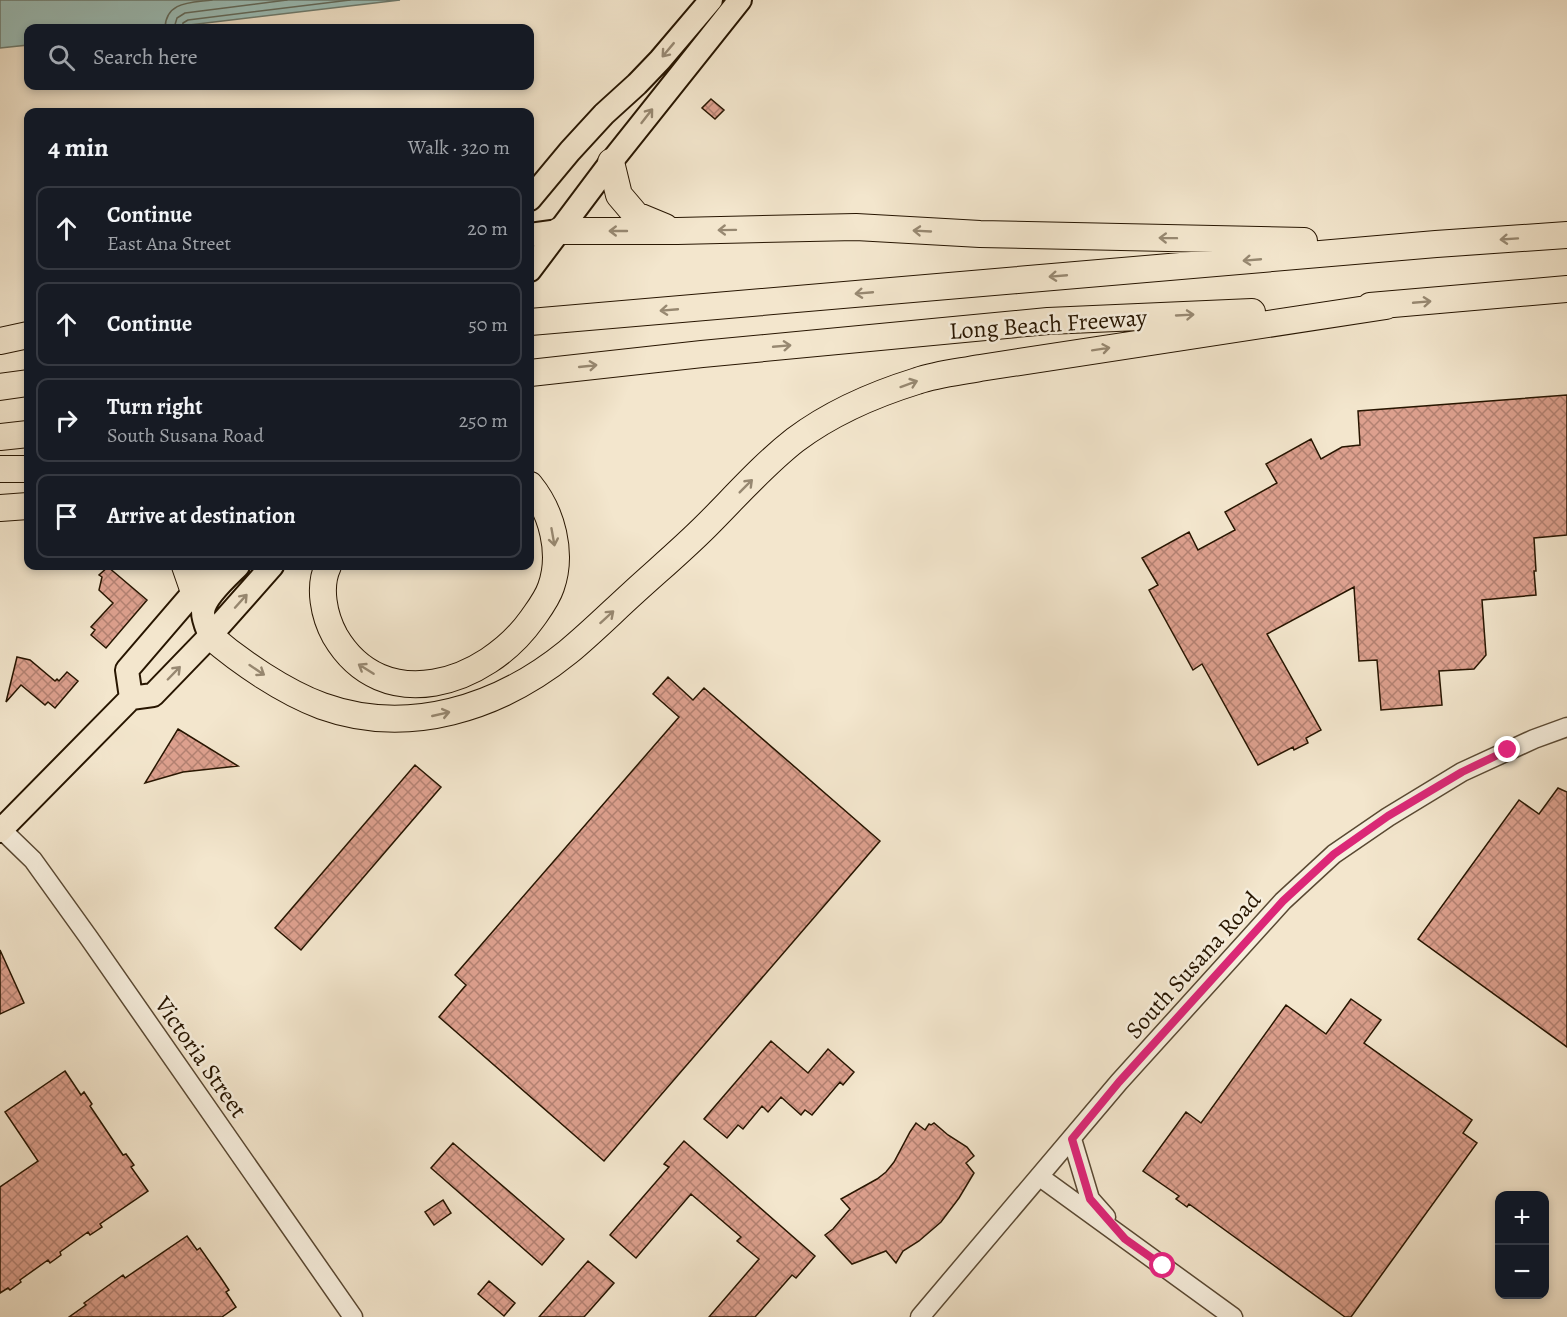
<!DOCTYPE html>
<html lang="en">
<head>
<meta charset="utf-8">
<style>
	body { margin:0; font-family:Alegreya,serif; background:#242831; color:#f1f3f6 }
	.controls { position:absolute; right:18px; bottom:18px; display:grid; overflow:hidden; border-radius:12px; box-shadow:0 3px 9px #0003 }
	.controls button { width:54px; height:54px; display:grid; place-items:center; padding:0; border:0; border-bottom:2px solid #363941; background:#171b24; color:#f1f3f6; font:30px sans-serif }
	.stop { position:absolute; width:18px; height:18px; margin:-14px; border:4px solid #db2777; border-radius:50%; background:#fff }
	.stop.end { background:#db2777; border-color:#fff; box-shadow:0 2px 6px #0008 }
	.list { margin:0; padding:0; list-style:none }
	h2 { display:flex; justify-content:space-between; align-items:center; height:78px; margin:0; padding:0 24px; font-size:26px }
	h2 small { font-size:20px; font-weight:400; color:#9ea1a6 }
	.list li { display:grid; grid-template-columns:39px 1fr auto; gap:18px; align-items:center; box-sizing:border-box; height:84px; margin:0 12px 12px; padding:0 12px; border:2px solid #363941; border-radius:12px }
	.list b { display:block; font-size:22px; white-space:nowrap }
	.list p { margin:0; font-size:20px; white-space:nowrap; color:#9ea1a6 }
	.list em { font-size:20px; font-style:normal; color:#9ea1a6 }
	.icon { flex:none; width:33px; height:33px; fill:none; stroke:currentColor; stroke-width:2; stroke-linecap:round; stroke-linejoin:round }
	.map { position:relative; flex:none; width:1567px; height:1317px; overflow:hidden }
	.search { position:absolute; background:#171b24; box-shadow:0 3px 9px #0003; left:24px; top:24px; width:510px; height:66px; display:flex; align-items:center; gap:15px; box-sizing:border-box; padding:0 21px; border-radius:12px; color:#9ea1a6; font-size:22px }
	.panel { position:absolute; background:#171b24; box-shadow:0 3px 9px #0003; left:24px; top:108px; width:510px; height:462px; border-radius:12px }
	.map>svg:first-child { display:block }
</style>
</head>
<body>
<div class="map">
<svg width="1567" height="1317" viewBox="0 0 1567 1317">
	<defs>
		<pattern id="building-cross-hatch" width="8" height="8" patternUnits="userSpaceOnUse" patternTransform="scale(1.5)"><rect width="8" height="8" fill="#dda08e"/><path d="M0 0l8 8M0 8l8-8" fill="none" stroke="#b38172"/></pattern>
	</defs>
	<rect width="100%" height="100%" fill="#f3e6cd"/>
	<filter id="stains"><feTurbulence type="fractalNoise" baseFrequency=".00333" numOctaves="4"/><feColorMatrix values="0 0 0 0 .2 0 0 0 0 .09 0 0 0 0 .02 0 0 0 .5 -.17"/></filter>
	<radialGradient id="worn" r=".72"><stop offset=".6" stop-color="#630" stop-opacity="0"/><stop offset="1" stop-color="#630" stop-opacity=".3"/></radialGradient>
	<path fill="#9bbfb9" stroke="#6d7b6f" stroke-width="1.5" d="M0,0H400L164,28H28V45L0,48Z"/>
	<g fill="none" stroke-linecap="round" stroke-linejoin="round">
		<path stroke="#616a5c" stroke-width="1.5" d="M165,28C166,1 191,3 212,0
			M174,28L177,18L185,13L287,0
			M182,28L183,23L188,20L350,0"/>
	</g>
	<path fill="url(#building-cross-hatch)" stroke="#271500" stroke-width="1.5" d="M711,99L724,110L715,119L702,108Z
		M1567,395V535L1534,538L1536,571H1534L1536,595L1482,600L1486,655L1474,669L1439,671L1442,705L1381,710L1377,660L1359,661L1354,587L1267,634L1321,730L1306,738L1308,743L1294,750L1293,747L1258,765L1202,664L1193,670L1149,590L1158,585L1142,558L1189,532L1198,550L1235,530L1225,512L1277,483L1266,464L1311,439L1321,459L1342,447L1360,445L1358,411Z
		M108,567L147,600L106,648L91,635L95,630L91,627L113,603L99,590L102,577L99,575Z
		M17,657L30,660L55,681L57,679L59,681L67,672L78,681L55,708L48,702L45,705L21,685L6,702Z
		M668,677L693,700L704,688L880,841L604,1161L439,1017L466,985L455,975L679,717L653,694Z
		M178,729L238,766L183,772L145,783Z
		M415,765L441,787L301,950L275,928Z
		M1558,788L1567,792V1047L1418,939L1519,800L1539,814Z
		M0,950L24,1003L0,1014Z
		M1351,999L1381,1020L1364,1043L1472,1120L1463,1133L1477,1143L1351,1317H1345L1189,1204L1187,1207L1176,1199L1179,1196L1143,1171L1186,1112L1201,1123L1286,1005L1326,1034Z
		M771,1041L808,1073L828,1049L854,1072L843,1085L840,1082L812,1115L805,1110L801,1115L781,1097L768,1112L762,1106L743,1129L738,1125L727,1138L704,1119Z
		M65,1071L81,1095L84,1092L92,1104L90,1106L123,1155L126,1154L134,1165L131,1167L148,1191L100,1224L102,1227L90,1235L88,1232L60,1252L61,1255L50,1263L48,1260L20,1280L21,1282L10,1290L8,1288L0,1293V1187L38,1161L5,1112Z
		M916,1123L925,1130L929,1124L931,1125L934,1123L948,1135L967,1147L974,1156L966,1163L974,1173L959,1198L941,1222L919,1241L903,1251L896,1263L886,1251L852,1264L825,1235L833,1229L850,1209L841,1199L877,1179L886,1172L894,1162L910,1132Z
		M684,1141L815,1256L796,1278L792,1275L755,1317H709L759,1259L737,1241L741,1237L691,1194L636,1258L610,1235L669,1167L664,1164Z
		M453,1143L564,1239L542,1265L431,1168Z
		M443,1200L451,1213L434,1225L425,1212Z
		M187,1236L197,1250L200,1248L221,1278L229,1290L226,1292L236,1307L222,1317H69L86,1305L84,1303L123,1275L125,1278Z
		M588,1261L614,1283L584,1317H539Z
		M489,1281L515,1303L504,1316L478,1294Z"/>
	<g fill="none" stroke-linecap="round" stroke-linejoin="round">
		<defs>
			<path id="tertiary" d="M2,830L33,860L89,938L353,1317
				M1072,1139L1090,1199L1106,1217
				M1040,1177L1233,1317
				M920,1317L1119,1082L1283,901L1334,854L1388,817L1462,772L1534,739L1567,727"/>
			<path id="primary" d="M530,199L570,151L604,114L637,84L660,60L711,0
				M530,235L559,231
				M530,270L611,162L740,0
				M210,636C207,628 203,620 203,612C204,597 228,576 238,566
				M131,698L127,670L194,592L219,566
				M0,831L131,698L153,695L210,636L272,566"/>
			<path id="motorway" d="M611,162L619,195L636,215L665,227
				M559,231H677L856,227L980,234L1304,241
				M1370,306L1567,289
				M530,322L1436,244L1567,235
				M0,341L28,335
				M530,373L702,354L1048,321L1252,312
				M0,387L28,383
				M0,437L28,434
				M0,469H28
				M0,508L28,506
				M185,566L194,592
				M328,566C318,587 324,616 335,636C383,718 486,684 532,619C539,609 547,599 551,587C563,553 552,512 530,485
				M210,636C240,662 284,692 322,706C408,737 499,708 568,652C591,633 611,613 633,593C657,571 683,549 706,526C735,497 763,465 795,440C831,413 875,394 917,381C937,374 959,372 980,368L1386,306"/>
		</defs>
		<use href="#tertiary" stroke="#5a4933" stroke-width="21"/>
		<use href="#primary" stroke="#271500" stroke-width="26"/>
		<use href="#motorway" stroke="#271500" stroke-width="28"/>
		<use href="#tertiary" stroke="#f7efde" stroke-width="18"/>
		<use href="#primary" stroke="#f3e6cd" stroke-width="22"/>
		<use href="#motorway" stroke="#f3e6cd" stroke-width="26"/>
	</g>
	<defs><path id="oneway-shaft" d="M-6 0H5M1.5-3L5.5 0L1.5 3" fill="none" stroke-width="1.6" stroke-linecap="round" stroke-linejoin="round" transform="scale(1.5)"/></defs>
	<g stroke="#978871">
		<use href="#oneway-shaft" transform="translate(668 50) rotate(130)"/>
		<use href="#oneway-shaft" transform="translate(647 116) rotate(-52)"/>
		<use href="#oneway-shaft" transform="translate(727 230) rotate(179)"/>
		<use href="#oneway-shaft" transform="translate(618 231) rotate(-180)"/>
		<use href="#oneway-shaft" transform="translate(922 231) rotate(-177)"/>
		<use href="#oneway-shaft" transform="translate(1168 238) rotate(-179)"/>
		<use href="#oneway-shaft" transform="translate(1509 239) rotate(176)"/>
		<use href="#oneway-shaft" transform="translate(1252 260) rotate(175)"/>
		<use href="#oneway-shaft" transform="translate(1058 276) rotate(175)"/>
		<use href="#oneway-shaft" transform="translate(864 293) rotate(175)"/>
		<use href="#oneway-shaft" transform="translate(1422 302) rotate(-5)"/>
		<use href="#oneway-shaft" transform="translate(669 310) rotate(175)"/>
		<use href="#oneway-shaft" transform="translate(1185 315) rotate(-3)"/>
		<use href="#oneway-shaft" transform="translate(782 346) rotate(-5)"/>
		<use href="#oneway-shaft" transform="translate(1101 349) rotate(-9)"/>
		<use href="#oneway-shaft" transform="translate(588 366) rotate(-6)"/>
		<use href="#oneway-shaft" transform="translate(909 384) rotate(-20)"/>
		<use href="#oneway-shaft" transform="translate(746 486) rotate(-45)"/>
		<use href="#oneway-shaft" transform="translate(553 537) rotate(80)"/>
		<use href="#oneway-shaft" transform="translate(241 601) rotate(-48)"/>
		<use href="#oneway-shaft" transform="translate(607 617) rotate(-42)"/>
		<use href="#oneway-shaft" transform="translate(366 669) rotate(-148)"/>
		<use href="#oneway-shaft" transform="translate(257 670) rotate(34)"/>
		<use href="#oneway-shaft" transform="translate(174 673) rotate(-46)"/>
		<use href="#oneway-shaft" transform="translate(441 714) rotate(-13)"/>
	</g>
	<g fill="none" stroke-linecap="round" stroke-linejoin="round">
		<path stroke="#db2777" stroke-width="8" d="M1163,1266L1125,1239L1090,1199L1072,1139L1119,1082L1283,901L1334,854L1388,816L1462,772L1508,750"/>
	</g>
	<g text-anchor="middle" stroke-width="5" stroke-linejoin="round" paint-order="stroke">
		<g font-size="24" fill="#271500" stroke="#f7efde">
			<text transform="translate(1048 324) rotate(-4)" y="8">Long Beach Freeway</text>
			<text transform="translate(1193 965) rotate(-48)" y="8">South Susana Road</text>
			<text transform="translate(201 1057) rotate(55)" y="8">Victoria Street</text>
		</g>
	</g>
	<rect width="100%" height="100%" filter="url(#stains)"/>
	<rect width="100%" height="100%" fill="url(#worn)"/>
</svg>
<div class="controls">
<button>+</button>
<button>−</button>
</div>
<div class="stop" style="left:1163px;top:1266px"></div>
<div class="stop end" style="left:1508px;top:750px"></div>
<div class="search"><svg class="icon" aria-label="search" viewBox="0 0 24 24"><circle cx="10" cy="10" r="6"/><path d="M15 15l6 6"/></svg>Search here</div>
<section class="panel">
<h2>4 min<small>Walk · 320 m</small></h2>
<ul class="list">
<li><svg class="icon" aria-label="ahead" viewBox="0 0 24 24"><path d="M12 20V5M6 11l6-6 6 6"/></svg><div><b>Continue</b><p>East Ana Street</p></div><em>20 m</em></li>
<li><svg class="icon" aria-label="ahead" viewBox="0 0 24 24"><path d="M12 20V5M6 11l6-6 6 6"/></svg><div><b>Continue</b></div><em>50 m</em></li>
<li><svg class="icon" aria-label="right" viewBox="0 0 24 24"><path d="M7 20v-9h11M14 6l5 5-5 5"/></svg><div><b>Turn right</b><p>South Susana Road</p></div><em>250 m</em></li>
<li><svg class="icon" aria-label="arrive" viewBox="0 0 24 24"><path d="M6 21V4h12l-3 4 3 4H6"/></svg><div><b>Arrive at destination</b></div></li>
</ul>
</section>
</div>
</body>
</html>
